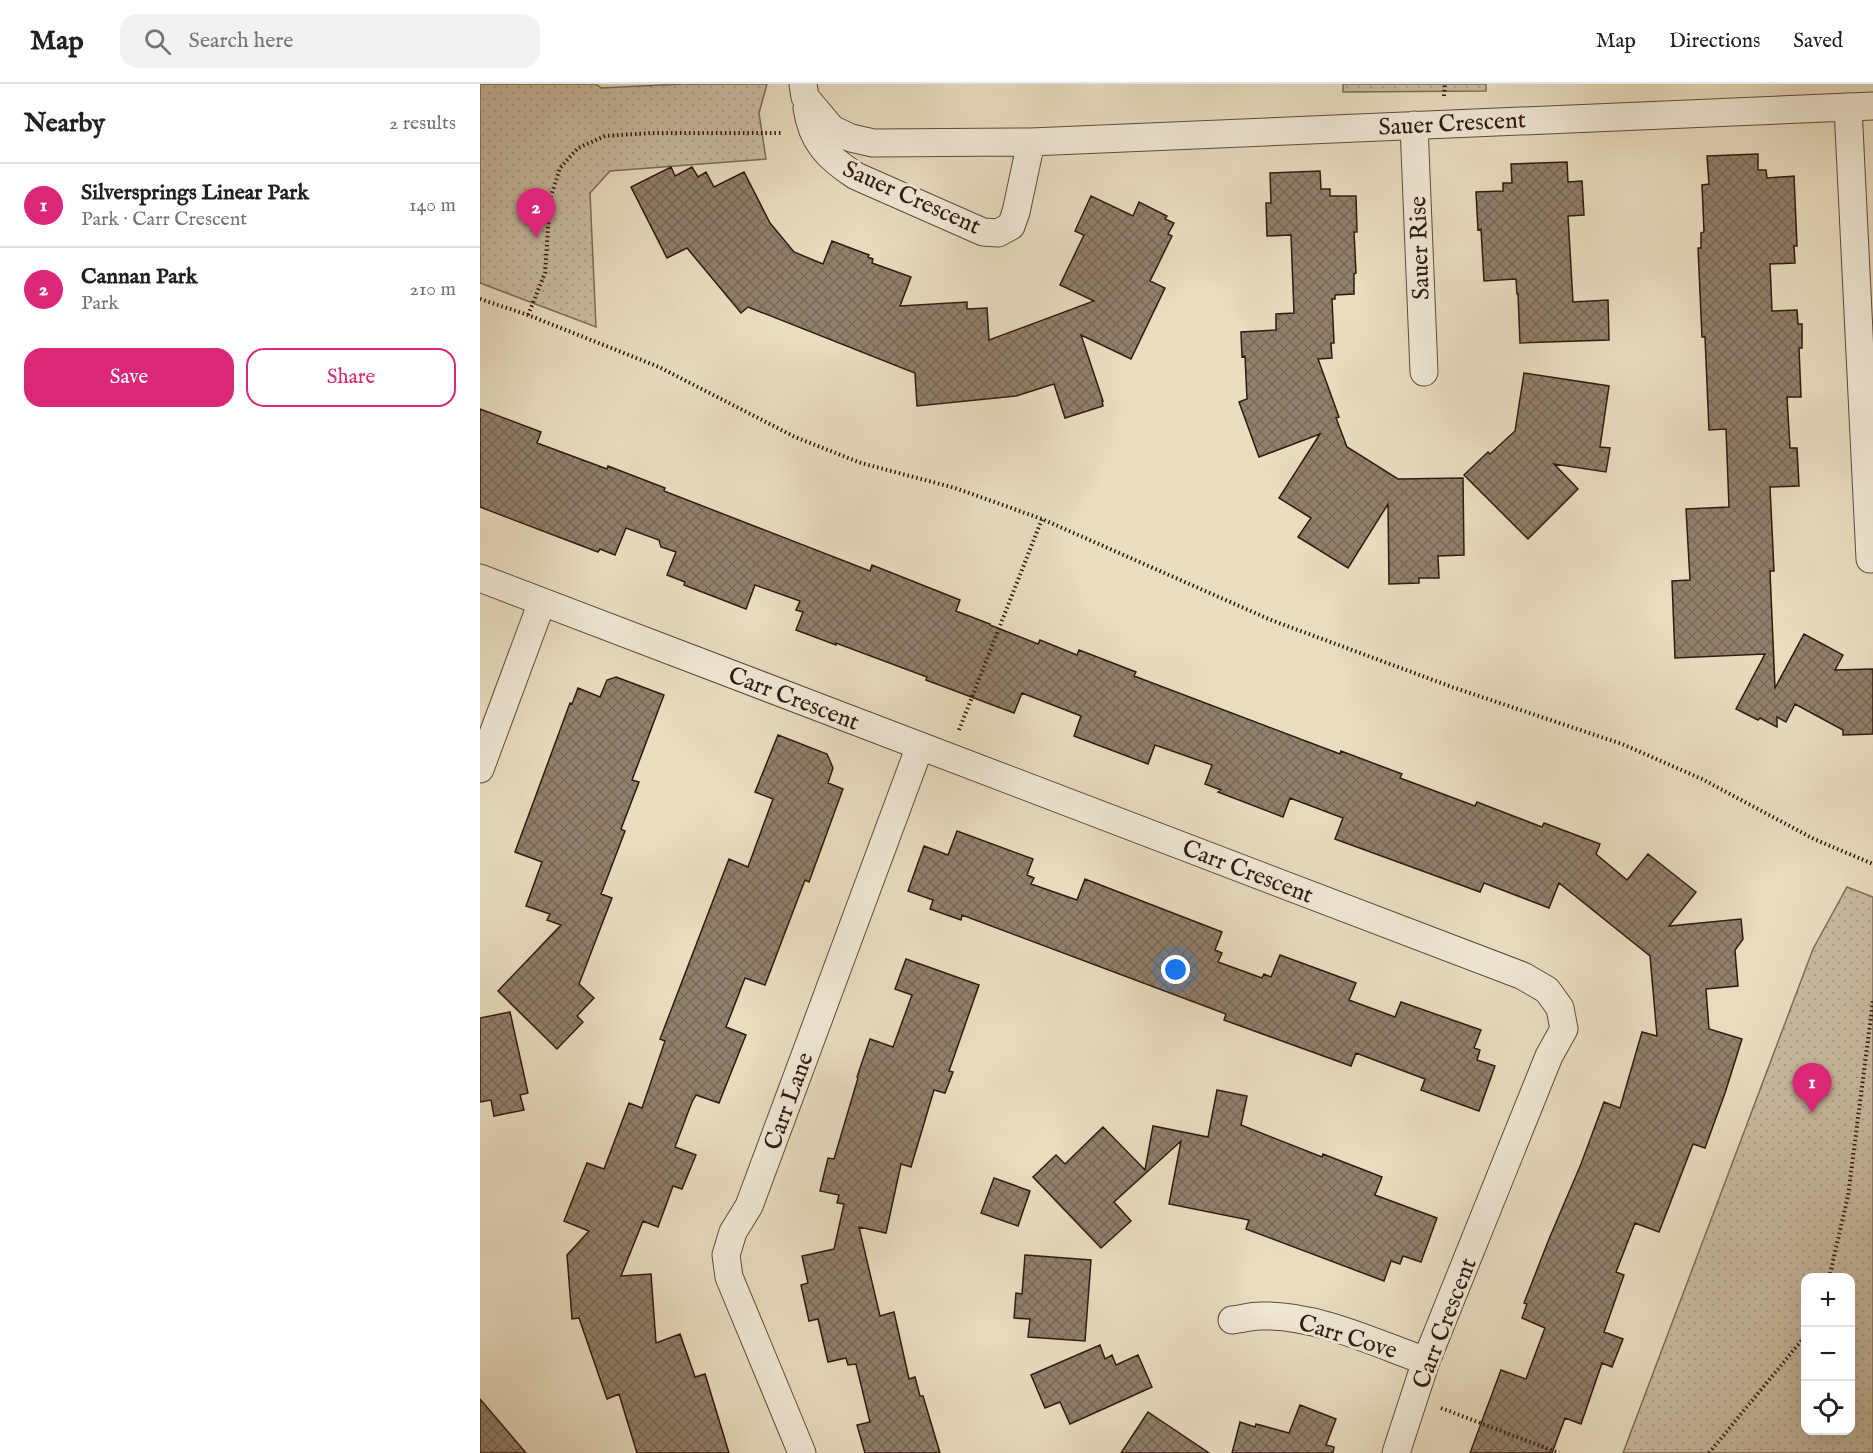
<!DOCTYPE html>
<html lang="en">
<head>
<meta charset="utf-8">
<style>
	body { margin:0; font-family:"IM FELL English",serif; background:#f2f2f2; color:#202124 }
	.controls { position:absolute; right:18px; bottom:18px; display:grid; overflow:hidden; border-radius:12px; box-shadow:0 6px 24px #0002 }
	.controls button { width:54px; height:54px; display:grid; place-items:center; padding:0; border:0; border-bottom:2px solid #e0e0e0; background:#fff; color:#202124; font:30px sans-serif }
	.you { position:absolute; left:696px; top:886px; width:21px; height:21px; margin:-15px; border:4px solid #fff; border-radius:50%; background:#1a73e8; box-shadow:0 0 0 9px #1a73e833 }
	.badge { display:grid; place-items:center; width:39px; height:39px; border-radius:50%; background:#db2777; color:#fff; font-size:20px; font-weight:700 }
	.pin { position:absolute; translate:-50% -50px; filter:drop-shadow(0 2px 3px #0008) }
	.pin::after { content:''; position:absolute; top:32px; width:21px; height:18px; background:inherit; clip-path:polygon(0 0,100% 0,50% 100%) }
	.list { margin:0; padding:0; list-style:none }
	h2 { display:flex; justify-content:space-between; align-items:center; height:78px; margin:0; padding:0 24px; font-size:26px }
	h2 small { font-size:20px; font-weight:400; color:#757577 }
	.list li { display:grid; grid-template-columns:39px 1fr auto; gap:18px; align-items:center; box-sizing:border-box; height:84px; padding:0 24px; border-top:2px solid #e0e0e0 }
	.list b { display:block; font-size:22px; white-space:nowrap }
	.list p { margin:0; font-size:20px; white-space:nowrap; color:#757577 }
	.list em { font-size:20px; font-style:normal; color:#757577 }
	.actions { display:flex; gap:12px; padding:18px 24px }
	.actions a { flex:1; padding:14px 0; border:2px solid #db2777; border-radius:18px; text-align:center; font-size:21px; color:#db2777 }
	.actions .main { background:#db2777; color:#fff }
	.icon { flex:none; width:33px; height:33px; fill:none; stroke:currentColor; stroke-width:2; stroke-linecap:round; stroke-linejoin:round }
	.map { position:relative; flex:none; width:1393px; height:1369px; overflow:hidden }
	header { display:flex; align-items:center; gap:36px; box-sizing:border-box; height:84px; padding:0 30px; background:#fff; border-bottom:2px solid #e0e0e0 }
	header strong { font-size:28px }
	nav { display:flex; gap:33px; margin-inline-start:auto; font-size:21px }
	.search { width:420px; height:54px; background:#f2f2f2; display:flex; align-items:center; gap:15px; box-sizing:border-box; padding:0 21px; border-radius:18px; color:#757577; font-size:22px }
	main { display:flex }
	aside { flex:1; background:#fff }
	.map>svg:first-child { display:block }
</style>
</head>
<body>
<header>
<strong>Map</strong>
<div class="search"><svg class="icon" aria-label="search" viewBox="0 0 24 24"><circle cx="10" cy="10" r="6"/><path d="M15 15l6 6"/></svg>Search here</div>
<nav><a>Map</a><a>Directions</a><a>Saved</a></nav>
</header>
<main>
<aside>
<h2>Nearby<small>2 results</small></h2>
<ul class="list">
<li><span class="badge">1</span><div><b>Silversprings Linear Park</b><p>Park · Carr Crescent</p></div><em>140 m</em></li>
<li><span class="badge">2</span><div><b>Cannan Park</b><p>Park</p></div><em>210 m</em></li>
</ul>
<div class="actions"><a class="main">Save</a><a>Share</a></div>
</aside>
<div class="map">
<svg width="1393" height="1369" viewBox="0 0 1393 1369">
	<defs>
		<pattern id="park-dots" width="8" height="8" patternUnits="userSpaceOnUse" patternTransform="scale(1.5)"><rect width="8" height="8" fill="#cabda3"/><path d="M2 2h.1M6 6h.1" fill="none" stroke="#aea28b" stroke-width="1.8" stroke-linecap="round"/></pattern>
		<pattern id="building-cross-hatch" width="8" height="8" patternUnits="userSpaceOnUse" patternTransform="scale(1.5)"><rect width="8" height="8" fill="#91806c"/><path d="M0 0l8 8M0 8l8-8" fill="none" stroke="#776857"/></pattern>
	</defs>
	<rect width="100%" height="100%" fill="#eadec1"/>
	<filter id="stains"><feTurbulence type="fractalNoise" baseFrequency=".00333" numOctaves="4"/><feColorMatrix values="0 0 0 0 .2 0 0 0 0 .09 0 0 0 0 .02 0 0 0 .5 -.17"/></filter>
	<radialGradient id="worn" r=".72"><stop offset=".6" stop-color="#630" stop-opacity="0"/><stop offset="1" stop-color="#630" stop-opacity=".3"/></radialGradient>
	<path fill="url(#park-dots)" stroke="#7d6c59" stroke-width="1.5" fill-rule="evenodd" d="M0,0H116L121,4L203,0H287L279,29L286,75L130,87L110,109L116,243L0,199Z
		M863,0H1006V7L863,8Z
		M1367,803L1393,813V1369H1143L1333,865ZM1326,1194H1370V1346H1326Z"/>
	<path fill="url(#building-cross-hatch)" stroke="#301a0f" stroke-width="1.5" d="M1278,70V86H1286L1287,94L1314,92L1317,162H1314L1315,179L1290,180L1292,227L1317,226L1318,240H1322V264H1319L1321,313H1307L1310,364H1317L1319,402L1290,403L1294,487H1290L1295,604L1324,550L1363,571L1355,586L1393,585V650L1363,651V646L1315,620L1306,638L1297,633V643L1280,634L1278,636L1256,625L1285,570L1195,574L1192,497L1210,496L1206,425L1249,423L1246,345L1229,346L1225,253H1222L1218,164H1221V149L1224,148L1222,101L1229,100L1227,72Z
		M1087,78L1088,98L1102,97L1104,131L1088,132L1093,218L1128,216L1129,256L1040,259L1038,210H1037L1036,195L1004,197L1001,145L998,146L996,108L1023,107V99H1032L1031,80Z
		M191,83L195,92L212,83L218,93L226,88L234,103L264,88L290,139L314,168L343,180L352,157L389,171L388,173L393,175L392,179L431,193L420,222L487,218V225L507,224L509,256L614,217L580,201L604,151L595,147L611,112L653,132L659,118L687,132L685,135L694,139L688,150L692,152L670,197L685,204L651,275L601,251L623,317H622L623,322L585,334L574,300L536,312L437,322L435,289L268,223L261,229L207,164L187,174L151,103Z
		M840,87L841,105H850V112H876L877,148H874L876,189L874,190V210L855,211V215H852L854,259H851L852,274L838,275L859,333L856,334L867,363L918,395L983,394L984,471L958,472L959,494H939V499L909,500L908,420L868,484L818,453L831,434L799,414L840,350L779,373L759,318L767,315L765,272L762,273L761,248L796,246V230L814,229L811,151L787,152L786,119H791L790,89Z
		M1044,289L1129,302L1120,363L1130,364L1126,388L1074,380L1098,405L1048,455L984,391L1008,368L1010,370L1035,347Z
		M0,325L61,348L57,359L127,385L128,382L185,404L184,407L390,487L392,481L480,516L476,527L510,540V541L558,560L560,556L597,571L599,566L656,588L654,592L860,670L861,667L922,690L920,694L995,722L997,718L1062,743L1064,739L1120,760L1116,770L1147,796L1168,770L1216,808L1189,842L1261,835L1263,855L1255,866L1258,902L1226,905L1229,945L1262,955L1245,1009L1225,1064L1213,1060L1179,1148L1155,1139L1136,1188L1144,1191L1124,1248L1143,1255L1132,1283L1122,1279L1101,1340L1085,1334L1072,1369H990L1021,1286L1046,1295L1065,1244L1042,1234L1047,1220L1044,1219L1069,1155L1101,1080L1124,1018L1140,1024L1162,948L1177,952L1170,872L1079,799L1069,824L1004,799L1000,808L855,755L863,734L810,714L803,733L738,708L741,706L725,700L732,681L675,661L668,680L594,652L601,632L542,609L534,629L446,596L447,593L356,559V561L316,546L323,528L316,526L320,517L275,501L266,525L204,501L205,498L187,491L196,468L181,463L179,456L146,444L135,471L120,465L118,468L0,423Z
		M136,593L184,611L152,696L159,698L141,745L145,747L121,810L132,814L99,900L114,914L97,932L103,938L77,965L18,907L81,841L67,836L70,830L46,822L62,778L35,768L90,619L92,620L98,604L120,613L127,596Z
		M298,651L347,670L353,684L348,699L363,705L329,798L325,796L285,901L265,894L246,943L266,951L239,1019L216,1011L212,1018L195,1063L216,1071L202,1105L193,1102L178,1143L163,1137L141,1192L171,1190L176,1259L200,1250L215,1293L225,1290L249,1369H157L139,1310L127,1315L99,1234L92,1235L87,1171L109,1147L84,1137L107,1079L124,1085L149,1019L162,1024L185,957L180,955L249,775L268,783L293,715L275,708Z
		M477,747L553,775L547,791L554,794L551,800L597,816L605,795L742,848L735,866L742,869L738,878L782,894L784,890L791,893L800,871L876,899L869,916L915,933L921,918L1001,946L994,964L1000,966L997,976L1015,982L999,1027L941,1006L945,995L876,969L871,982L744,936L746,930L482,831L481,836L450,825L453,816L428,807L444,762L468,771Z
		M426,875L499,901L469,987L473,988L465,1009L454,1006L431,1083L421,1080L406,1149L379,1143L400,1232L414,1228L429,1295L435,1293L440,1312H443L460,1369H385L377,1341L390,1338L376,1280L368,1281L366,1274L348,1278L338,1235L329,1237L321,1201L328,1199L322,1172L354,1165L364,1120L357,1119L359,1111L340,1107L348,1074L354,1075L378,994L377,993L390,955L413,963L432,911L415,905Z
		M30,928L48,1009L40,1011L44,1026L14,1032L11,1016L0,1018V934Z
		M737,1006L767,1012L761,1041L842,1073L843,1070L902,1093L895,1111L957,1134L941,1178L923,1172L920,1180L911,1177L904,1197L766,1145L769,1136L689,1120L701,1057L634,1118L651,1137L621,1164L553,1093L576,1071L585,1080L623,1043L665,1086L673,1042L728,1053Z
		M514,1094L550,1107L538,1142L501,1129Z
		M545,1171L611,1176L605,1257L548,1253L550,1235L534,1234L536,1209L542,1210Z
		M620,1261L625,1275L632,1271L636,1281L658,1271L672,1303L590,1340L580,1318L565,1324L551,1291Z
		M0,1315L46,1369H0Z
		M820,1321L856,1335L846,1361L854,1363L853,1369H752L760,1338L775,1343L776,1340L809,1349Z
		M668,1328L729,1369H641Z"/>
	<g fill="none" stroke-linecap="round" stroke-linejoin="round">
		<defs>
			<path id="street" d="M323,0L325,13L352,45L371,54L393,59L551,58L1393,22
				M1368,23L1390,475
				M327,24C332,58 348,74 376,92L503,148L518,149L531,142L536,128L551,58
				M934,41L944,288
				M0,494L1043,892L1067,906L1080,924L1084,945L1069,972L946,1277L916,1369
				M0,685L62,518
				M752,1236C762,1235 771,1232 780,1232C835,1230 895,1259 946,1277
				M322,1369L249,1193L246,1171L253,1148L269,1122L440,662"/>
		</defs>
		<use href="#street" stroke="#5e4b3c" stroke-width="29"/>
		<path stroke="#301a0f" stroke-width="4" stroke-dasharray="1.5 3" stroke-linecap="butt" d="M964,12L965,0
			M0,215L48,231L179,283L315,353L381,379L475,404L562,435L791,536L972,603L1142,660L1222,695L1334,755L1393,780
			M48,231L65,189L70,115L80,84L98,64L125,52L170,49H303
			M479,646L562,435
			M1349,1194L1368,1112L1393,917
			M961,1324L1079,1369
			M1229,1369L1326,1251"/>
		<use href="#street" stroke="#f1ead7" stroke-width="27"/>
	</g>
	<g text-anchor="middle" stroke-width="6" stroke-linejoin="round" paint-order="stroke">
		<g font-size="24" fill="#301a0f" stroke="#f1ead7">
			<text transform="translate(972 39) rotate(-3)" y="8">Sauer Crescent</text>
			<text transform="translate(432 113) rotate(24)" y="8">Sauer Crescent</text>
			<text transform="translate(939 164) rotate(-92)" y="8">Sauer Rise</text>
			<text transform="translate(314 614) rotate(21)" y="8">Carr Crescent</text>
			<text transform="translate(768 787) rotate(21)" y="8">Carr Crescent</text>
			<text transform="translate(308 1017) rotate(-70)" y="8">Carr Lane</text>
			<text transform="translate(964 1239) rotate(-69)" y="8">Carr Crescent</text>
			<text transform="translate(868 1252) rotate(17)" y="8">Carr Cove</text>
		</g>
	</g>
	<rect width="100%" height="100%" filter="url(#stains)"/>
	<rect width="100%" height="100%" fill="url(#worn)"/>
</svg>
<div class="controls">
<button>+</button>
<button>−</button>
<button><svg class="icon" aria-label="locate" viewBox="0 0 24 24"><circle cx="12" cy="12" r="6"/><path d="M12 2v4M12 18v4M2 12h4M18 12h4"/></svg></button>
</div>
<div class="you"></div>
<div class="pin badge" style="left:1332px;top:1029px">1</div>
<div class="pin badge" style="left:56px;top:154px">2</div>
</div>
</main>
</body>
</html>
